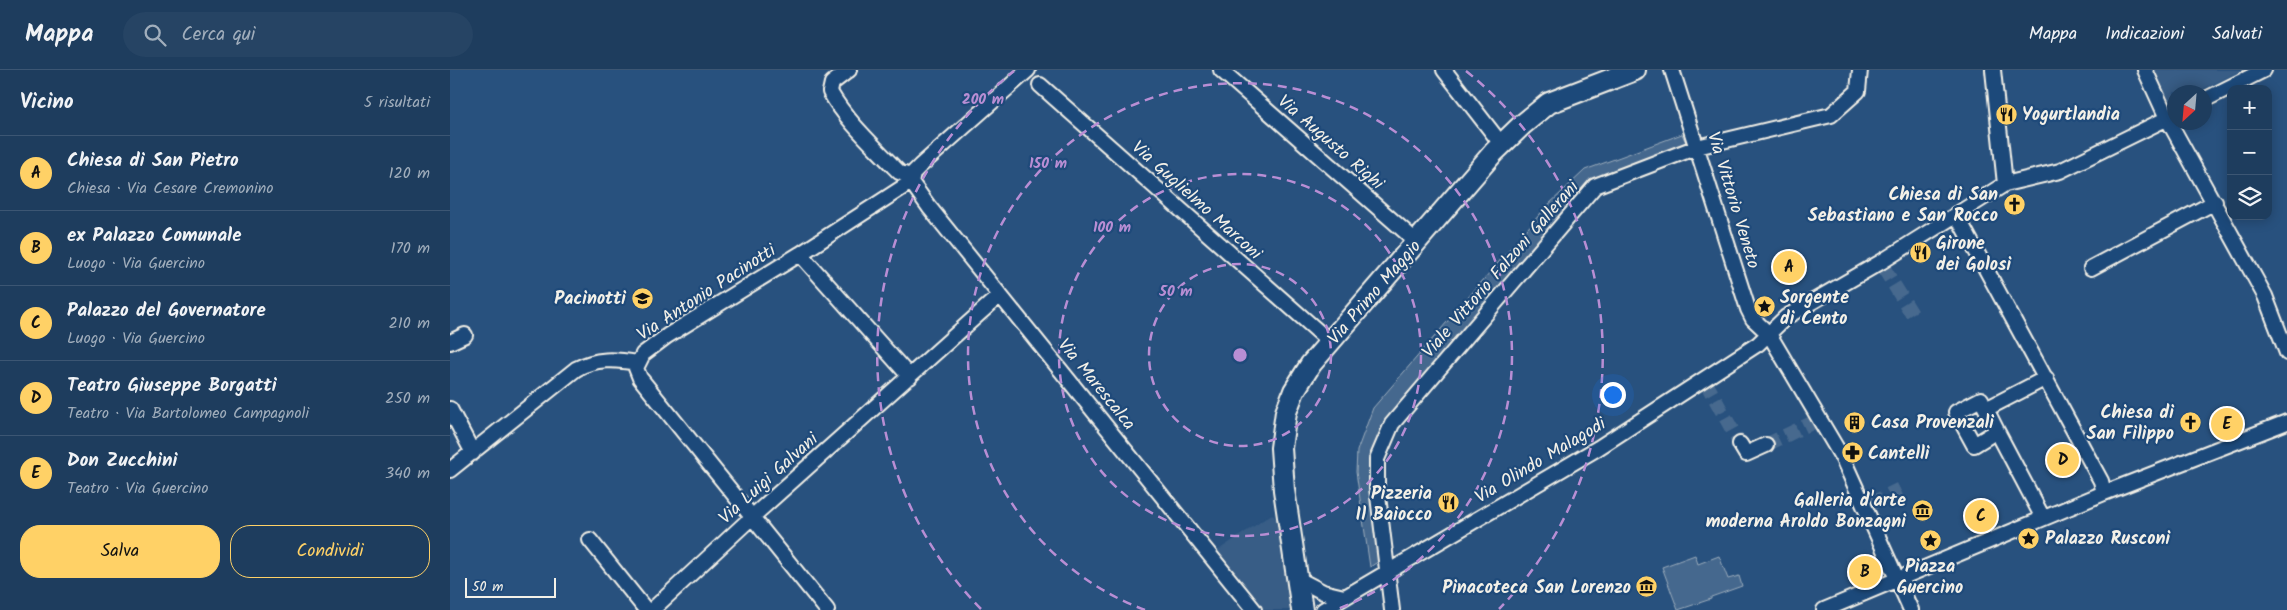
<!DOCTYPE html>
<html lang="it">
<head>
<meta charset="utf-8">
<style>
	body { margin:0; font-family:Kalam,sans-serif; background:#264464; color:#f1f3f6 }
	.controls { position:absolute; right:15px; top:15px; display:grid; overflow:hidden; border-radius:10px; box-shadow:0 2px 12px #0003 }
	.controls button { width:45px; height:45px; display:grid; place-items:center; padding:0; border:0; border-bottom:1px solid #3c5673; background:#1e3d5e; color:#f1f3f6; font:25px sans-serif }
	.compass { position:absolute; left:1717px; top:15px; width:45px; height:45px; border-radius:50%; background:#1e3d5e; box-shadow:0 2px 12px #0003; rotate:206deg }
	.scale { position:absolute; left:15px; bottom:12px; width:91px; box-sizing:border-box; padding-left:5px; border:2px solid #f4f1e8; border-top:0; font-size:14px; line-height:18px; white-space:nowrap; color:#f4f1e8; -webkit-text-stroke:4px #1f4a7a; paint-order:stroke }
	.you { position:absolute; left:1162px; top:324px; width:18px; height:18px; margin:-12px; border:4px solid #fff; border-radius:50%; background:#1a73e8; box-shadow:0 0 0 8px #1a73e833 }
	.badge { display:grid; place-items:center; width:32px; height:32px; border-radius:50%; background:#ffd166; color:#111; font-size:16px; font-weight:700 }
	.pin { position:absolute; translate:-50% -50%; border:2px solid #fff; box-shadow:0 1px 5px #0006 }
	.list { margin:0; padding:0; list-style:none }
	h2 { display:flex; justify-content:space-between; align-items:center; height:65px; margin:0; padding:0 20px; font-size:21px }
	h2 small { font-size:16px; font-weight:400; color:#a1aebc }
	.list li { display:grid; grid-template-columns:32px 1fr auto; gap:15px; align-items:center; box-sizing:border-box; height:75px; padding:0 20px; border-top:1px solid #3c5673 }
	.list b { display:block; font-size:19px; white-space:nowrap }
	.list p { margin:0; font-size:16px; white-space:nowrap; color:#a1aebc }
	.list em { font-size:16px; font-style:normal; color:#a1aebc }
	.actions { display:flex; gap:10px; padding:15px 20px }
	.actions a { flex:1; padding:11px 0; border:1px solid #ffd166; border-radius:20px; text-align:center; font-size:18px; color:#ffd166 }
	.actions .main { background:#ffd166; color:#111 }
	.icon { flex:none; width:28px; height:28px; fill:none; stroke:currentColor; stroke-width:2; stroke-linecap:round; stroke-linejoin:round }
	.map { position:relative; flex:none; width:1837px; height:540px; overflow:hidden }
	header { display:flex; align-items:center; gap:30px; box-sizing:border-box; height:70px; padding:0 25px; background:#1e3d5e; border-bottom:1px solid #3c5673 }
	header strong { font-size:24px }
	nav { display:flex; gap:28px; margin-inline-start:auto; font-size:18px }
	.search { width:350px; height:45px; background:#264464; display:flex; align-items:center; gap:12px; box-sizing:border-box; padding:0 18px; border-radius:28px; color:#a1aebc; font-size:19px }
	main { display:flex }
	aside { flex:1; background:#1e3d5e }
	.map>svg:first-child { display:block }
</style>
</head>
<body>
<header>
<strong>Mappa</strong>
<div class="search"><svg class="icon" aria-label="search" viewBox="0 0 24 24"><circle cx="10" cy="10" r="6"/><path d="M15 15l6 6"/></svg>Cerca qui</div>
<nav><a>Mappa</a><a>Indicazioni</a><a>Salvati</a></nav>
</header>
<main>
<aside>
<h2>Vicino<small>5 risultati</small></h2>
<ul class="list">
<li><span class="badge">A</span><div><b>Chiesa di San Pietro</b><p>Chiesa · Via Cesare Cremonino</p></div><em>120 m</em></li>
<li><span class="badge">B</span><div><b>ex Palazzo Comunale</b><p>Luogo · Via Guercino</p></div><em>170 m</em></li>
<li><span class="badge">C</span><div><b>Palazzo del Governatore</b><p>Luogo · Via Guercino</p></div><em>210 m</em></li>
<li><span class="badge">D</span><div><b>Teatro Giuseppe Borgatti</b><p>Teatro · Via Bartolomeo Campagnoli</p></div><em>250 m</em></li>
<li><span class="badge">E</span><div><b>Don Zucchini</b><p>Teatro · Via Guercino</p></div><em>340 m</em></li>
</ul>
<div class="actions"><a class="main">Salva</a><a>Condividi</a></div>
</aside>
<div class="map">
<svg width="1837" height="540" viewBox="0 0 1837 540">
	<rect width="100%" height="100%" fill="#28517e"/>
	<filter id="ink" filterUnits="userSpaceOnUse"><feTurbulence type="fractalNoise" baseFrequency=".02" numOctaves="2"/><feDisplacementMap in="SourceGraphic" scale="10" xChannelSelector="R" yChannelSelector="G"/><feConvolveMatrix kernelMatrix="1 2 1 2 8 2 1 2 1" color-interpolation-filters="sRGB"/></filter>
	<g filter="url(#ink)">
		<path fill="#375d86" d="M1700,0H1792L1747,22H1724V34L1718,37Z
			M822,444L833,456L845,540H808L764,483Z"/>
		<path fill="#45688e" stroke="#9cacbb" d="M1232,64L1238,77L1146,112L1109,148L936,349L920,393V415L932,489L920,497L906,402L907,381L923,338L1096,137L1135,100Z
			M1245,485L1248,494L1269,486L1278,509L1289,506L1292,516L1261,527V529L1228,540L1212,497Z"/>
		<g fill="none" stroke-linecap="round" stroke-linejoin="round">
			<path stroke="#47698e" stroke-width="14" stroke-dasharray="14 7" stroke-linecap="butt" d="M1433,197L1462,244
				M1255,311L1290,374
				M1316,375L1370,349
				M1420,434L1450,419"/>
			<defs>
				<path id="street" d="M399,0L382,13L380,22C396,50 421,73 443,96L449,102L462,107
					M771,0L967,172
					M994,0L1052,75
					M1222,0L1298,239L1303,249L1319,264L1393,389L1461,540
					M1543,0L1555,114
					M1695,0L1717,48L1815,226L1837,283
					M590,15L880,272
					M1754,30L1814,0
					M461,112L479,137L804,540
					M461,112L463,103L470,96L578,0
					M1506,144L1651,411L1654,423
					M350,184L460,307
					M1641,198L1765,132
					M0,272L15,265
					M1531,329L1547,361L1524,375L1506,342Z
					M0,339L23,383
					M1536,339L1596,308
					M1547,361L1593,448
					M1290,374L1296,384L1316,375
					M0,400L126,299C146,288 165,289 187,293
					M140,470L196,540
					M848,509L873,522L894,527
					M202,540L302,447L550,225
					M377,540L190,308L186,298L193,284L217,266L350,184L461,112
					M873,540L1148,378L1308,274L1336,247L1431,192L1555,114L1610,101L1724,45
					M942,540L927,418V389L942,354L1145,116L1247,77L1381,45L1408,21L1410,0
					M1374,540L1654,423L1837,352"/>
				<path id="secondary" d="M852,540L834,420L831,378L836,342L844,321L861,294L1044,82L1072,55L1099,33L1185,0"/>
			</defs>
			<use href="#street" stroke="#f4f1e8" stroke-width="18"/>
			<use href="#secondary" stroke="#f4f1e8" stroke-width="24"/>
			<use href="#street" stroke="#1f4a7a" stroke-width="14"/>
			<use href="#secondary" stroke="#1f4a7a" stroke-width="20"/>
		</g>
	</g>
	<g fill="none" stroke="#b88ed4" stroke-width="2.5" stroke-dasharray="9 6">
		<circle cx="790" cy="285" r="91"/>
		<circle cx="790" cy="285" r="181"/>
		<path d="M695 540A272 272 0 1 1 885 540"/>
		<path d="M531 539A363 363 0 0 1 564 1M1016 1A363 363 0 0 1 1049 539"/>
	</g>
	<defs>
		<symbol id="restaurant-disc" viewBox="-11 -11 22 22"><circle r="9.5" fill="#ffd166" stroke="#1f4a7a"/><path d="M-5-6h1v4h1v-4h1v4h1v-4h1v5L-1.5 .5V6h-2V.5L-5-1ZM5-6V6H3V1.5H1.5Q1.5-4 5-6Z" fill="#111"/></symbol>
		<symbol id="church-disc" viewBox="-11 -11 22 22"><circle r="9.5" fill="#ffd166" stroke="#1f4a7a"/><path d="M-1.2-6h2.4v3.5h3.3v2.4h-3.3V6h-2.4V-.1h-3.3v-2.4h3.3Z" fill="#111"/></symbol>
		<symbol id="school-disc" viewBox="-11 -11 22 22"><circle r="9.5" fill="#ffd166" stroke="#1f4a7a"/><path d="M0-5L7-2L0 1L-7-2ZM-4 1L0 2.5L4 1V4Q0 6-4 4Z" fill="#111"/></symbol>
		<symbol id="sight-disc" viewBox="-11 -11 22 22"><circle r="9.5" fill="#ffd166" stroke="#1f4a7a"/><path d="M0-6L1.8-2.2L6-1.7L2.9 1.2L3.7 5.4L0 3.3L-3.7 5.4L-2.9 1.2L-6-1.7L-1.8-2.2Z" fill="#111"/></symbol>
		<symbol id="building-disc" viewBox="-11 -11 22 22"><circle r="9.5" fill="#ffd166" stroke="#1f4a7a"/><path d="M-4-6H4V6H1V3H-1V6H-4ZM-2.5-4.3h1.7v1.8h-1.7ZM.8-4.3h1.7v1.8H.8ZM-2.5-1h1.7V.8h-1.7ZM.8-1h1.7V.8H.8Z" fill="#111"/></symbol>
		<symbol id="pharmacy-disc" viewBox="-11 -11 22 22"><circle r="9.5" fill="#ffd166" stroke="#1f4a7a"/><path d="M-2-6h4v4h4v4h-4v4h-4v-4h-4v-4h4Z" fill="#111"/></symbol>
		<symbol id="museum-disc" viewBox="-11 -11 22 22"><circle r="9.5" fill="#ffd166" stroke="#1f4a7a"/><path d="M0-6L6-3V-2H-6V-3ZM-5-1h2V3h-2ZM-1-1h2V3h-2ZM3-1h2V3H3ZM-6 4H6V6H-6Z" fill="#111"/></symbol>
	</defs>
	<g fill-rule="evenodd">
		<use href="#restaurant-disc" x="1544" y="32" width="25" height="25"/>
		<use href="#church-disc" x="1552" y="122" width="25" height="25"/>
		<use href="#restaurant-disc" x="1458" y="170" width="25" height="25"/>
		<use href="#school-disc" x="180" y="216" width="25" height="25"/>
		<use href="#sight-disc" x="1302" y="224" width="25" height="25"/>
		<use href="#building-disc" x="1392" y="340" width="25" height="25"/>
		<use href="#church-disc" x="1728" y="340" width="25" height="25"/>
		<use href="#pharmacy-disc" x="1390" y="370" width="25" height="25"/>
		<use href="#restaurant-disc" x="986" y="420" width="25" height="25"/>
		<use href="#museum-disc" x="1460" y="428" width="25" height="25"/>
		<use href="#sight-disc" x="1566" y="456" width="25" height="25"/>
		<use href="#sight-disc" x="1468" y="458" width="25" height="25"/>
		<use href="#museum-disc" x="1184" y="504" width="25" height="25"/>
	</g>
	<g text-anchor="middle" stroke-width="4.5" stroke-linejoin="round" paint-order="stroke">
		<g font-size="18" font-weight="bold" fill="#f4f1e8" stroke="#1f4a7a" text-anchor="start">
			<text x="1572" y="50">Yogurtlandia</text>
			<text x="1548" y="130" text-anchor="end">Chiesa di San<tspan x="1548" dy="21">Sebastiano e San Rocco</tspan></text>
			<text x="1486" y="179">Girone<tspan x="1486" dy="21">dei Golosi</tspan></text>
			<text x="1330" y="233">Sorgente<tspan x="1330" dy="21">di Cento</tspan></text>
			<text x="176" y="234" text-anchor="end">Pacinotti</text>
			<text x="1724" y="348" text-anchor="end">Chiesa di<tspan x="1724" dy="21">San Filippo</tspan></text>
			<text x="1421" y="358">Casa Provenzali</text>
			<text x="1418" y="389">Cantelli</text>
			<text x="982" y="429" text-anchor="end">Pizzeria<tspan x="982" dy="21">Il Baiocco</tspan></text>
			<text x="1456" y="436" text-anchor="end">Galleria d'arte<tspan x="1456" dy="21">moderna Aroldo Bonzagni</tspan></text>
			<text x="1595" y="474">Palazzo Rusconi</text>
			<text x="1480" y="502" text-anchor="middle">Piazza<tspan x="1480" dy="21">Guercino</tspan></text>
			<text x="1181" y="523" text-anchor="end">Pinacoteca San Lorenzo</text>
		</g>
		<g font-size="18" fill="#f4f1e8" stroke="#1f4a7a">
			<text transform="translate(881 72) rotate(41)" y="6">Via Augusto Righi</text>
			<text transform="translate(747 130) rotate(42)" y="6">Via Guglielmo Marconi</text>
			<text transform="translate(1284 130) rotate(73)" y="6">Via Vittorio Veneto</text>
			<text transform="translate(1050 199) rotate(-49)" y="6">Viale Vittorio Falzoni Gallerani</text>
			<text transform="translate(256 222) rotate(-33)" y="6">Via Antonio Pacinotti</text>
			<text transform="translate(924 222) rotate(-49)" y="6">Via Primo Maggio</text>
			<text transform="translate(647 314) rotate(51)" y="6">Via Marescalca</text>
			<text transform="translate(1090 390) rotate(-31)" y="6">Via Olindo Malagodi</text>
			<text transform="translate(318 408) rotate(-42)" y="6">Via Luigi Galvani</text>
		</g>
	</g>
	<circle cx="790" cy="285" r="8" fill="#b88ed4" stroke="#1f4a7a" stroke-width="2.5"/>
	<g font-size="15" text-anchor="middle" font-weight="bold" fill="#b88ed4" stroke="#1f4a7a" stroke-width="4.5" stroke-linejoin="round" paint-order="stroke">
		<text x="533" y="34">200 m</text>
		<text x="598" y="98">150 m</text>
		<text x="662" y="162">100 m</text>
		<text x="726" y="226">50 m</text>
	</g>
</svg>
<div class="controls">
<button>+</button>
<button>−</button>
<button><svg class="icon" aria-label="layers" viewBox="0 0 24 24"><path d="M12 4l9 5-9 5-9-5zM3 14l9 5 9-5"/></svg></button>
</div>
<svg class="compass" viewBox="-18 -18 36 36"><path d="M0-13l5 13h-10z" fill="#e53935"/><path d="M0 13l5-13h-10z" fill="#a1aebc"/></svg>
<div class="scale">50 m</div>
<div class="you"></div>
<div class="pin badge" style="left:1339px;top:197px">A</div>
<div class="pin badge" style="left:1415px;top:502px">B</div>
<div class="pin badge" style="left:1531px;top:446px">C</div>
<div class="pin badge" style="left:1613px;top:390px">D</div>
<div class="pin badge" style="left:1777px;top:354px">E</div>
</div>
</main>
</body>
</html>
